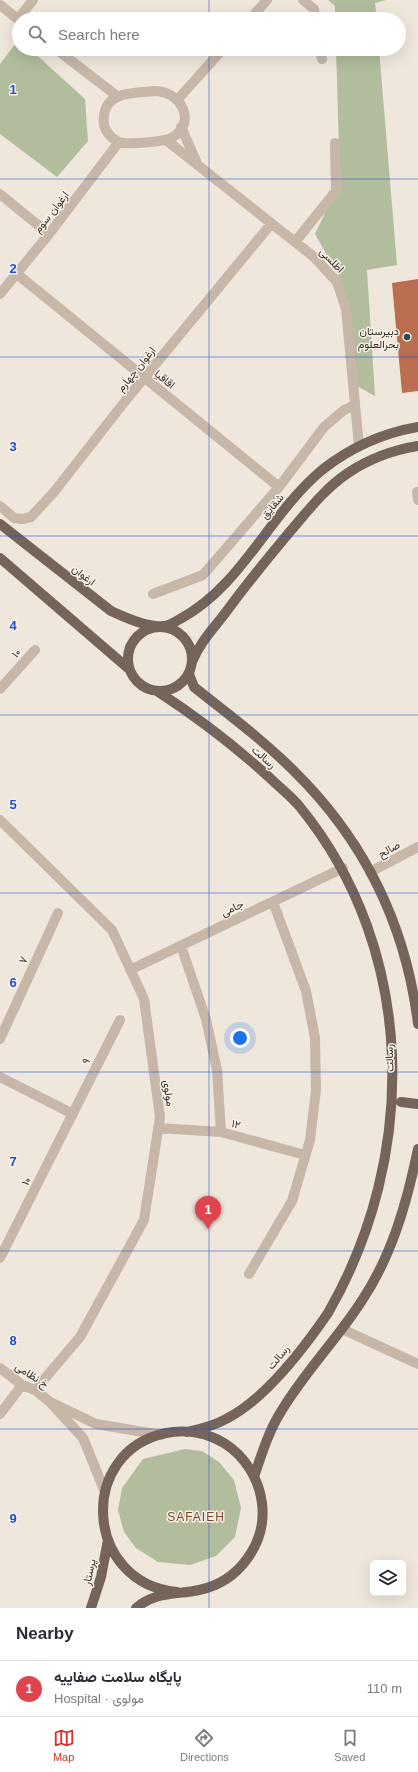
<!DOCTYPE html>
<html lang="en">
<head>
<meta charset="utf-8">
<style>
	body { margin:0; font-family:Arial,Vazirmatn,sans-serif; background:#f2f2f3; color:#2b2b33 }
	.controls { position:absolute; right:12px; bottom:12px; display:grid; overflow:hidden; border-radius:6px; box-shadow:0 4px 16px #0002 }
	.controls button { width:36px; height:36px; display:grid; place-items:center; padding:0; border:0; border-bottom:1px solid #e1e1e2; background:#fff; color:#2b2b33; font:20px sans-serif }
	.you { position:absolute; left:240px; top:1038px; width:14px; height:14px; margin:-10px; border:3px solid #fff; border-radius:50%; background:#1a73e8; box-shadow:0 0 0 6px #1a73e833 }
	.badge { display:grid; place-items:center; width:26px; height:26px; border-radius:50%; background:#d93025; color:#fff; font-size:13px; font-weight:700 }
	.pin { position:absolute; translate:-50% -33px; filter:drop-shadow(0 1px 2px #0008) }
	.pin::after { content:''; position:absolute; top:21px; width:14px; height:12px; background:inherit; clip-path:polygon(0 0,100% 0,50% 100%) }
	.list { margin:0; padding:0; list-style:none }
	h2 { display:flex; justify-content:space-between; align-items:center; height:52px; margin:0; padding:0 16px; font-size:17px }
	h2 small { font-size:13px; font-weight:400; color:#7c7c81 }
	.list li { display:grid; grid-template-columns:26px 1fr auto; gap:12px; align-items:center; box-sizing:border-box; height:56px; padding:0 16px; border-top:1px solid #e1e1e2 }
	.list b { display:block; font-size:15px; white-space:nowrap }
	.list p { margin:0; font-size:13px; white-space:nowrap; color:#7c7c81 }
	.list em { font-size:13px; font-style:normal; color:#7c7c81 }
	.icon { flex:none; width:22px; height:22px; fill:none; stroke:currentColor; stroke-width:2; stroke-linecap:round; stroke-linejoin:round }
	.map { position:relative; flex:none; width:418px; height:1608px; overflow:hidden }
	.search { position:absolute; background:#fff; box-shadow:0 4px 16px #0002; left:12px; right:12px; top:12px; height:44px; display:flex; align-items:center; gap:10px; box-sizing:border-box; padding:0 14px; border-radius:22px; color:#7c7c81; font-size:15px }
	.sheet { height:108px; background:#fff }
	nav { display:flex; justify-content:space-around; align-items:center; box-sizing:border-box; height:56px; border-top:1px solid #e1e1e2; background:#fff; font-size:11px; color:#7c7c81 }
	nav a { display:grid; justify-items:center; gap:2px }
	nav .on { color:#d93025 }
	.map>svg:first-child { display:block }
</style>
</head>
<body>
<div class="map">
<svg width="418" height="1608" viewBox="0 0 418 1608">
	<rect width="100%" height="100%" fill="#efe7dc"/>
	<path fill="#b1bd9d" d="M328,0H386L375,3L377,19H335V6Z
		M19,39V49H30L85,99L88,141L57,177L0,134V64Z
		M336,49H379L397,265L367,270L375,396L355,385L342,282L315,234L340,181Z
		M185,1449L202,1451L219,1462L234,1480L241,1508L235,1537L216,1556L190,1565L158,1562L136,1548L124,1532L118,1510L122,1488L143,1459Z"/>
	<path fill="#ba6d4f" d="M418,279V391L402,393L392,283Z"/>
	<g fill="none" stroke-linecap="round" stroke-linejoin="round">
		<path stroke="#c6b7a9" stroke-width="10" d="M303,0L314,9L315,19
			M0,5L19,20
			M18,19L33,0
			M250,19L267,0
			M56,49L117,96
			M320,49L322,59
			M155,91C183,92 196,123 173,137C165,142 127,145 119,142C114,140 110,136 107,132C103,126 103,118 105,111C110,91 138,93 155,91Z
			M178,99L223,49
			M181,127L196,161
			M166,140L314,257L337,282L346,309L359,446
			M0,194L49,234
			M295,242L336,191L335,143
			M17,274L279,487
			M0,294L49,234L119,142
			M417,492L418,500
			M0,506L14,518L22,519L31,517L54,492L130,395L271,224
			M153,594L203,575L279,487L324,427L344,410L355,405
			M0,689L35,650
			M0,820L112,930L144,999L160,1117L144,1220L80,1337L35,1390
			M370,872L418,847
			M181,946L206,1019L217,1070L221,1132
			M130,970L343,868
			M0,1039L58,913
			M0,1077L73,1114
			M158,1128L221,1132L305,1155
			M0,1258L120,1020
			M249,1274L292,1201L310,1140L316,1090L315,1038L306,991L273,902
			M342,1329L418,1364
			M0,1368L22,1385L35,1390L50,1402
			M0,1414L22,1385
			M105,1492L83,1438L50,1402L96,1424L161,1435"/>
		<path stroke="#74645a" stroke-width="10" d="M0,524L111,611C124,617 148,628 163,626C168,626 175,622 180,619C242,586 269,514 322,470C350,448 383,433 418,427
			M0,558L129,669
			M128 659a32 32 0 1 1 64 0a32 32 0 1 1-64 0Z
			M192,662C200,642 214,628 226,612C246,585 267,559 288,534C307,512 324,489 348,473C369,459 393,450 418,446
			M189,674L194,687C228,714 263,740 294,771C365,841 406,926 418,1024
			M157,691C197,717 235,746 270,778C280,788 292,797 300,807C418,952 418,1157 328,1313C304,1348 264,1400 226,1419C214,1426 200,1429 187,1432
			M401,1102L418,1104
			M254,1477C262,1453 269,1430 282,1410C305,1372 337,1339 361,1302C392,1256 407,1202 418,1149
			M91,1608L101,1577L108,1540
			M136,1608C156,1591 177,1595 199,1590C239,1582 267,1543 262,1503C259,1479 245,1456 224,1443C207,1433 186,1429 166,1433C76,1452 85,1584 177,1592"/>
	</g>
	<path fill="none" stroke="#1d4ed8" stroke-width="1" stroke-opacity="0.55" d="M209,0V19M209,49V1608M0,179H418M0,357H418M0,536H418M0,715H418M0,893H418M0,1072H418M0,1251H418M0,1429H418"/>
	<circle fill="#224c51" stroke="#f7f1e7" stroke-width="1.5" cx="407" cy="337" r="4"/>
	<g text-anchor="middle" stroke-width="3" stroke-linejoin="round" paint-order="stroke">
		<g font-size="11" fill="#342c28" stroke="#f7f1e7">
			<text transform="translate(51 212) rotate(-52)" y="4">ارغوان سوم</text>
			<text transform="translate(332 260) rotate(45)" y="4">اطلسی</text>
			<text transform="translate(136 369) rotate(-51)" y="4">ارغوان چهارم</text>
			<text transform="translate(165 379) rotate(39)" y="4">اقاقیا</text>
			<text transform="translate(272 506) rotate(-50)" y="4">شقایق</text>
			<text transform="translate(84 575) rotate(38)" y="4">ارغوان</text>
			<text transform="translate(16 653) rotate(-49)" y="4">۱۰</text>
			<text transform="translate(264 757) rotate(42)" y="4">رسالت</text>
			<text transform="translate(389 849) rotate(-28)" y="4">صالح</text>
			<text transform="translate(232 908) rotate(-26)" y="4">جامی</text>
			<text transform="translate(23 960) rotate(-65)" y="4">۷</text>
			<text transform="translate(389 1058) rotate(-92)" y="4">رسالت</text>
			<text transform="translate(86 1061) rotate(-63)" y="4">۹</text>
			<text transform="translate(169 1093) rotate(82)" y="4">مولوی</text>
			<text transform="translate(236 1124) rotate(15)" y="4">۱۲</text>
			<text transform="translate(26 1181) rotate(-63)" y="4">۱۰</text>
			<text transform="translate(278 1357) rotate(-50)" y="4">رسالت</text>
			<text transform="translate(32 1375) rotate(33)" y="4">خ نظامی</text>
			<text transform="translate(89 1572) rotate(-77)" y="4">پرستار</text>
		</g>
		<g font-size="11" fill="#342c28" stroke="#f7f1e7" text-anchor="end">
			<text x="399" y="335">دبیرستان<tspan x="399" dy="13">بحرالعلوم</tspan></text>
		</g>
		<g font-size="12" letter-spacing="1" fill="#7b4029" stroke="#f7f1e7">
			<text x="196" y="1521">SAFAIEH</text>
		</g>
	</g>
	<g font-size="13" text-anchor="middle" font-weight="bold" fill="#1d4ed8" stroke="#f7f1e7" stroke-width="3" stroke-linejoin="round" paint-order="stroke">
		<text x="13" y="94">1</text>
		<text x="13" y="273">2</text>
		<text x="13" y="451">3</text>
		<text x="13" y="630">4</text>
		<text x="13" y="809">5</text>
		<text x="13" y="987">6</text>
		<text x="13" y="1166">7</text>
		<text x="13" y="1345">8</text>
		<text x="13" y="1523">9</text>
	</g>
</svg>
<div class="controls">
<button><svg class="icon" aria-label="layers" viewBox="0 0 24 24"><path d="M12 4l9 5-9 5-9-5zM3 14l9 5 9-5"/></svg></button>
</div>
<div class="you"></div>
<div class="pin badge" style="left:208px;top:1229px;background:#e0444e">1</div>
<div class="search"><svg class="icon" aria-label="search" viewBox="0 0 24 24"><circle cx="10" cy="10" r="6"/><path d="M15 15l6 6"/></svg>Search here</div>
</div>
<section class="sheet">
<h2>Nearby<small></small></h2>
<ul class="list">
<li><span class="badge" style="background:#e0444e">1</span><div><b>پایگاه سلامت صفاییه</b><p>Hospital · مولوی</p></div><em>110 m</em></li>
</ul>
</section>
<nav>
<a class="on"><svg class="icon" aria-label="map" viewBox="0 0 24 24"><path d="M3 6l6-2 6 2 6-2v14l-6 2-6-2-6 2zM9 4v14M15 6v14"/></svg>Map</a>
<a><svg class="icon" aria-label="directions" viewBox="0 0 24 24"><path d="M12 3l9 9-9 9-9-9zM9 14v-3h6M13 9l2 2-2 2"/></svg>Directions</a>
<a><svg class="icon" aria-label="saved" viewBox="0 0 24 24"><path d="M7 4h10v16l-5-4-5 4z"/></svg>Saved</a>
</nav>
</body>
</html>
